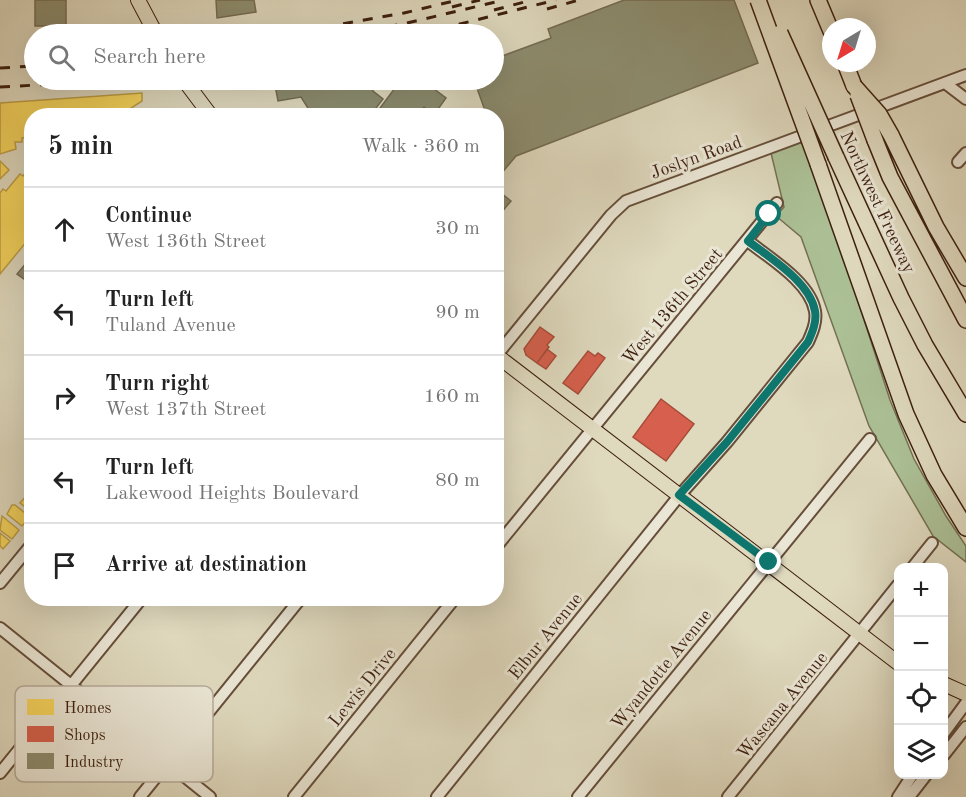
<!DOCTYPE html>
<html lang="en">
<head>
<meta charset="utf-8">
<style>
	body { margin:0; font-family:"Old Standard TT",serif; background:#f6f6f6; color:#222 }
	.controls { position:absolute; right:18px; bottom:18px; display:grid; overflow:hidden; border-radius:12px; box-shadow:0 6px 24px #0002 }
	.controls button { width:54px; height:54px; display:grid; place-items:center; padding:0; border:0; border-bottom:2px solid #e0e0e0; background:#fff; color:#222; font:30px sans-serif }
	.compass { position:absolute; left:822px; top:18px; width:54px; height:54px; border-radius:50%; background:#fff; box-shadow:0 6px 24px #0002; rotate:218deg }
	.stop { position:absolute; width:18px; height:18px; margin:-14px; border:4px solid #0f766e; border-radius:50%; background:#fff }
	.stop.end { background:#0f766e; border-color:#fff; box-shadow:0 2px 6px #0008 }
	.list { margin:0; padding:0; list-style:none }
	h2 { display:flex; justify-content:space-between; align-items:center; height:78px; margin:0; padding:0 24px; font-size:26px }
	h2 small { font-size:20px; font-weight:400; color:#767676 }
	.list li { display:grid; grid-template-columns:39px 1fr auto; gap:18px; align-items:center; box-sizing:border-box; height:84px; padding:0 24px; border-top:2px solid #e0e0e0 }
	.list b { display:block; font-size:22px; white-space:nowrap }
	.list p { margin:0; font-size:20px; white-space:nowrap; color:#767676 }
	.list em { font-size:20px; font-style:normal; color:#767676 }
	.icon { flex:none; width:33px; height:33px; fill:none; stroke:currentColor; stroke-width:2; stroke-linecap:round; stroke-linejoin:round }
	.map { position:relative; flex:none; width:966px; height:797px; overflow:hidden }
	.search { position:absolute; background:#fff; box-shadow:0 6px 24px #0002; left:24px; top:24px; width:480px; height:66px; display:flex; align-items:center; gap:15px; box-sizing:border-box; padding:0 21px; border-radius:33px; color:#767676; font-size:22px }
	.panel { position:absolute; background:#fff; box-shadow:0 6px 24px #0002; left:24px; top:108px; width:480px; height:498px; border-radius:24px }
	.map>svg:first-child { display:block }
</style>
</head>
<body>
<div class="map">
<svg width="966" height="797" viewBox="0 0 966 797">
	<rect width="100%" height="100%" fill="#dfd9be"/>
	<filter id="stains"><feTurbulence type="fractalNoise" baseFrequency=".00333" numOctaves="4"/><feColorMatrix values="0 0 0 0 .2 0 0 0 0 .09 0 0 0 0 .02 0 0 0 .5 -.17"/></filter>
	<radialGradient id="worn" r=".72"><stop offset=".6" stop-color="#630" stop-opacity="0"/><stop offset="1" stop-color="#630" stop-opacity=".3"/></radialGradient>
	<path fill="#acc096" stroke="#747052" stroke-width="1.5" d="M802,141L834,227L890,400L914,459L946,516L966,546V562L933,536L869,426L801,237L776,216L784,207L771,153Z"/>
	<path fill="#f6d55c" stroke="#be9e45" stroke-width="1.5" d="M142,93V101L119,116H32V137L22,138V142H15L16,149L0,154V103Z
		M0,161L9,170L0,179Z
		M30,167L32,169V235L0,274V193L3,189L6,191L20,174L23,176Z
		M29,481L32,482V492L25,487Z
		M28,494L32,497V512L20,503Z
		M12,505H15L30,517L22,526L7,514Z
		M2,516L19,530L12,539L0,530Z
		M0,533L10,541L3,549L0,546Z"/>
	<path fill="#d6604d" stroke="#a84c3a" stroke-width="1.5" d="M496,301L503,307L496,315Z
		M540,327L554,337L547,345L549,347L537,363L526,355L524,349Z
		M547,349L556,356L546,369L537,363Z
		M588,351L595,356L598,353L605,358L578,394L563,383Z
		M661,399L694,424L666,461L633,437Z"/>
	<path fill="#8c8c6e" stroke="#746b51" stroke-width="1.5" d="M35,0H66V26H35Z
		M216,0H254L256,12L217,18Z
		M624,0H734L758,63L516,156L496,180V116H487L474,80H494V59L551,38L548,29Z
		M274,80H371L373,91L383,99L370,116H313L301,97L278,101Z
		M401,80H422L446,98L434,115L424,107L417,116H374Z
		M496,189L511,201L496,219Z
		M32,256V284H31L17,274Z"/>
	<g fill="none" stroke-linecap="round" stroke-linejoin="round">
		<defs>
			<path id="minor" d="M945,83L966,99
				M958,162L966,153
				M496,356L611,215L626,201L966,75
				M496,547L777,203
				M912,568L932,543
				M0,583L32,544
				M0,628L210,797
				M944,733L966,703
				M944,755L966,727
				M0,773L142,598
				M140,797L301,598
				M294,797L455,598
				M437,797L679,496L727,442L808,342C812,333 817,322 815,311C810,282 769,258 748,241
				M578,797L870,439
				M728,797L898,585
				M898,797L913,774
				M909,797L927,774"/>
			<path id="major" d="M138,0L156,34
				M184,80L211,116
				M496,355L898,663
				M944,684L966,694"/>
			<path id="highway" d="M818,0L831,31
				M845,63L854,86
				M891,135L936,227L966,278
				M875,140L890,177L966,320
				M836,157L901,298L925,345L966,414
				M818,164L906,414L934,475L966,528"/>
		</defs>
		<use href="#minor" stroke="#664e3a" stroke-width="14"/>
		<use href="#major" stroke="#3d1f0e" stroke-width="16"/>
		<use href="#highway" stroke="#3d1f0e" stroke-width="18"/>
		<use href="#minor" stroke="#eae6d5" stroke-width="10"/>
		<use href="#major" stroke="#dfd9be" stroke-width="14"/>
		<use href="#highway" stroke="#dfd9be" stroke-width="15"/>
		<path stroke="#3d1f0e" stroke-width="3" stroke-dasharray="10 10" stroke-linecap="butt" d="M452,7L480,0
			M547,9L579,0
			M494,10L532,0
			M284,34L404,13L458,0
			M348,34L403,24L504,0
			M420,34L556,0
			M0,68L34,66
			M0,87L129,80"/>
		<defs>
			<path id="highway-bridge" d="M758,0L818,164
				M780,33L836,157
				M854,86L879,114L891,135
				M858,95L875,140"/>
		</defs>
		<use href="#highway-bridge" stroke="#3d1f0e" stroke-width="18" stroke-linecap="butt"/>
		<use href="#highway-bridge" stroke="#dfd9be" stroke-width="15"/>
	</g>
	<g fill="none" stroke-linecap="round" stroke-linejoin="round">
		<path stroke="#0f766e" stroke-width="8" d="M769,214L748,241C770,258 810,282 815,311C817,322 812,333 808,342L727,442L679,495L769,562"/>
	</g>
	<g text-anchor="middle" stroke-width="6" stroke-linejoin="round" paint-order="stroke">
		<g font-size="18" fill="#3d1f0e" stroke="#eae6d5">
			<text transform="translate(696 157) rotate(-20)" y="6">Joslyn Road</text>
			<text transform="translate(878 202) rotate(65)" y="6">Northwest Freeway</text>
			<text transform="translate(672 306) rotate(-50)" y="6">West 136th Street</text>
			<text transform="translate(545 636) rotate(-51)" y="6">Elbur Avenue</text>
			<text transform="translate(661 669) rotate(-51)" y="6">Wyandotte Avenue</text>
			<text transform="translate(362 687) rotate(-51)" y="6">Lewis Drive</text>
			<text transform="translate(782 705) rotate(-51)" y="6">Wascana Avenue</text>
		</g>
	</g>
	<rect x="15" y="686" width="198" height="96" rx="9" fill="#eae6d5" stroke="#b6aa99" stroke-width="1.5"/>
	<rect x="27" y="699" width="27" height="16" fill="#f6d55c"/>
	<rect x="27" y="726" width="27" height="16" fill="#d6604d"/>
	<rect x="27" y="753" width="27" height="16" fill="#8c8c6e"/>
	<g font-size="16" fill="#3d1f0e">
		<text x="64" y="713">Homes</text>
		<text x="64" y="740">Shops</text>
		<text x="64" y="767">Industry</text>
	</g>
	<rect width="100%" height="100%" filter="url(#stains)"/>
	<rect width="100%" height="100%" fill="url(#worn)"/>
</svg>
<div class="controls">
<button>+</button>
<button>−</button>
<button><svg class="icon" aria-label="locate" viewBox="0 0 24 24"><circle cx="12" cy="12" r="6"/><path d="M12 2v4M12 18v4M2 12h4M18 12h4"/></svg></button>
<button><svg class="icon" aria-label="layers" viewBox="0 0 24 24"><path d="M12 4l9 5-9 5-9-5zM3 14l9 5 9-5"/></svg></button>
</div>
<svg class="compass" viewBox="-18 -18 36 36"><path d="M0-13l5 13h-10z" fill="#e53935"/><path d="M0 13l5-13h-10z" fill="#767676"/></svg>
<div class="stop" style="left:769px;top:214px"></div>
<div class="stop end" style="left:769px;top:562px"></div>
<div class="search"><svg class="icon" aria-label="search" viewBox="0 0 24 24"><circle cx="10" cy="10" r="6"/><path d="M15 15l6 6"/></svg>Search here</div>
<section class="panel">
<h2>5 min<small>Walk · 360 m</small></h2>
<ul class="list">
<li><svg class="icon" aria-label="ahead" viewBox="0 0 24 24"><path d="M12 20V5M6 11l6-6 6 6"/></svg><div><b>Continue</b><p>West 136th Street</p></div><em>30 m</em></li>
<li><svg class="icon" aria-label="left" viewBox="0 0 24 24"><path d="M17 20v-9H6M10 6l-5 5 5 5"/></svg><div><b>Turn left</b><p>Tuland Avenue</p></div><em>90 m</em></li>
<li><svg class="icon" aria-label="right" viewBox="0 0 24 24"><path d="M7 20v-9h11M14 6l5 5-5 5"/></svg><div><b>Turn right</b><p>West 137th Street</p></div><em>160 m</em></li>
<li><svg class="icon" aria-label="left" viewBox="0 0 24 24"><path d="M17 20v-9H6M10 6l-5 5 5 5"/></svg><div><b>Turn left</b><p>Lakewood Heights Boulevard</p></div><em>80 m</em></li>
<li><svg class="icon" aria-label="arrive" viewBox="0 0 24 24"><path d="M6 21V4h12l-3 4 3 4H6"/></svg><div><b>Arrive at destination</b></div></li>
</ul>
</section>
</div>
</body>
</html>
